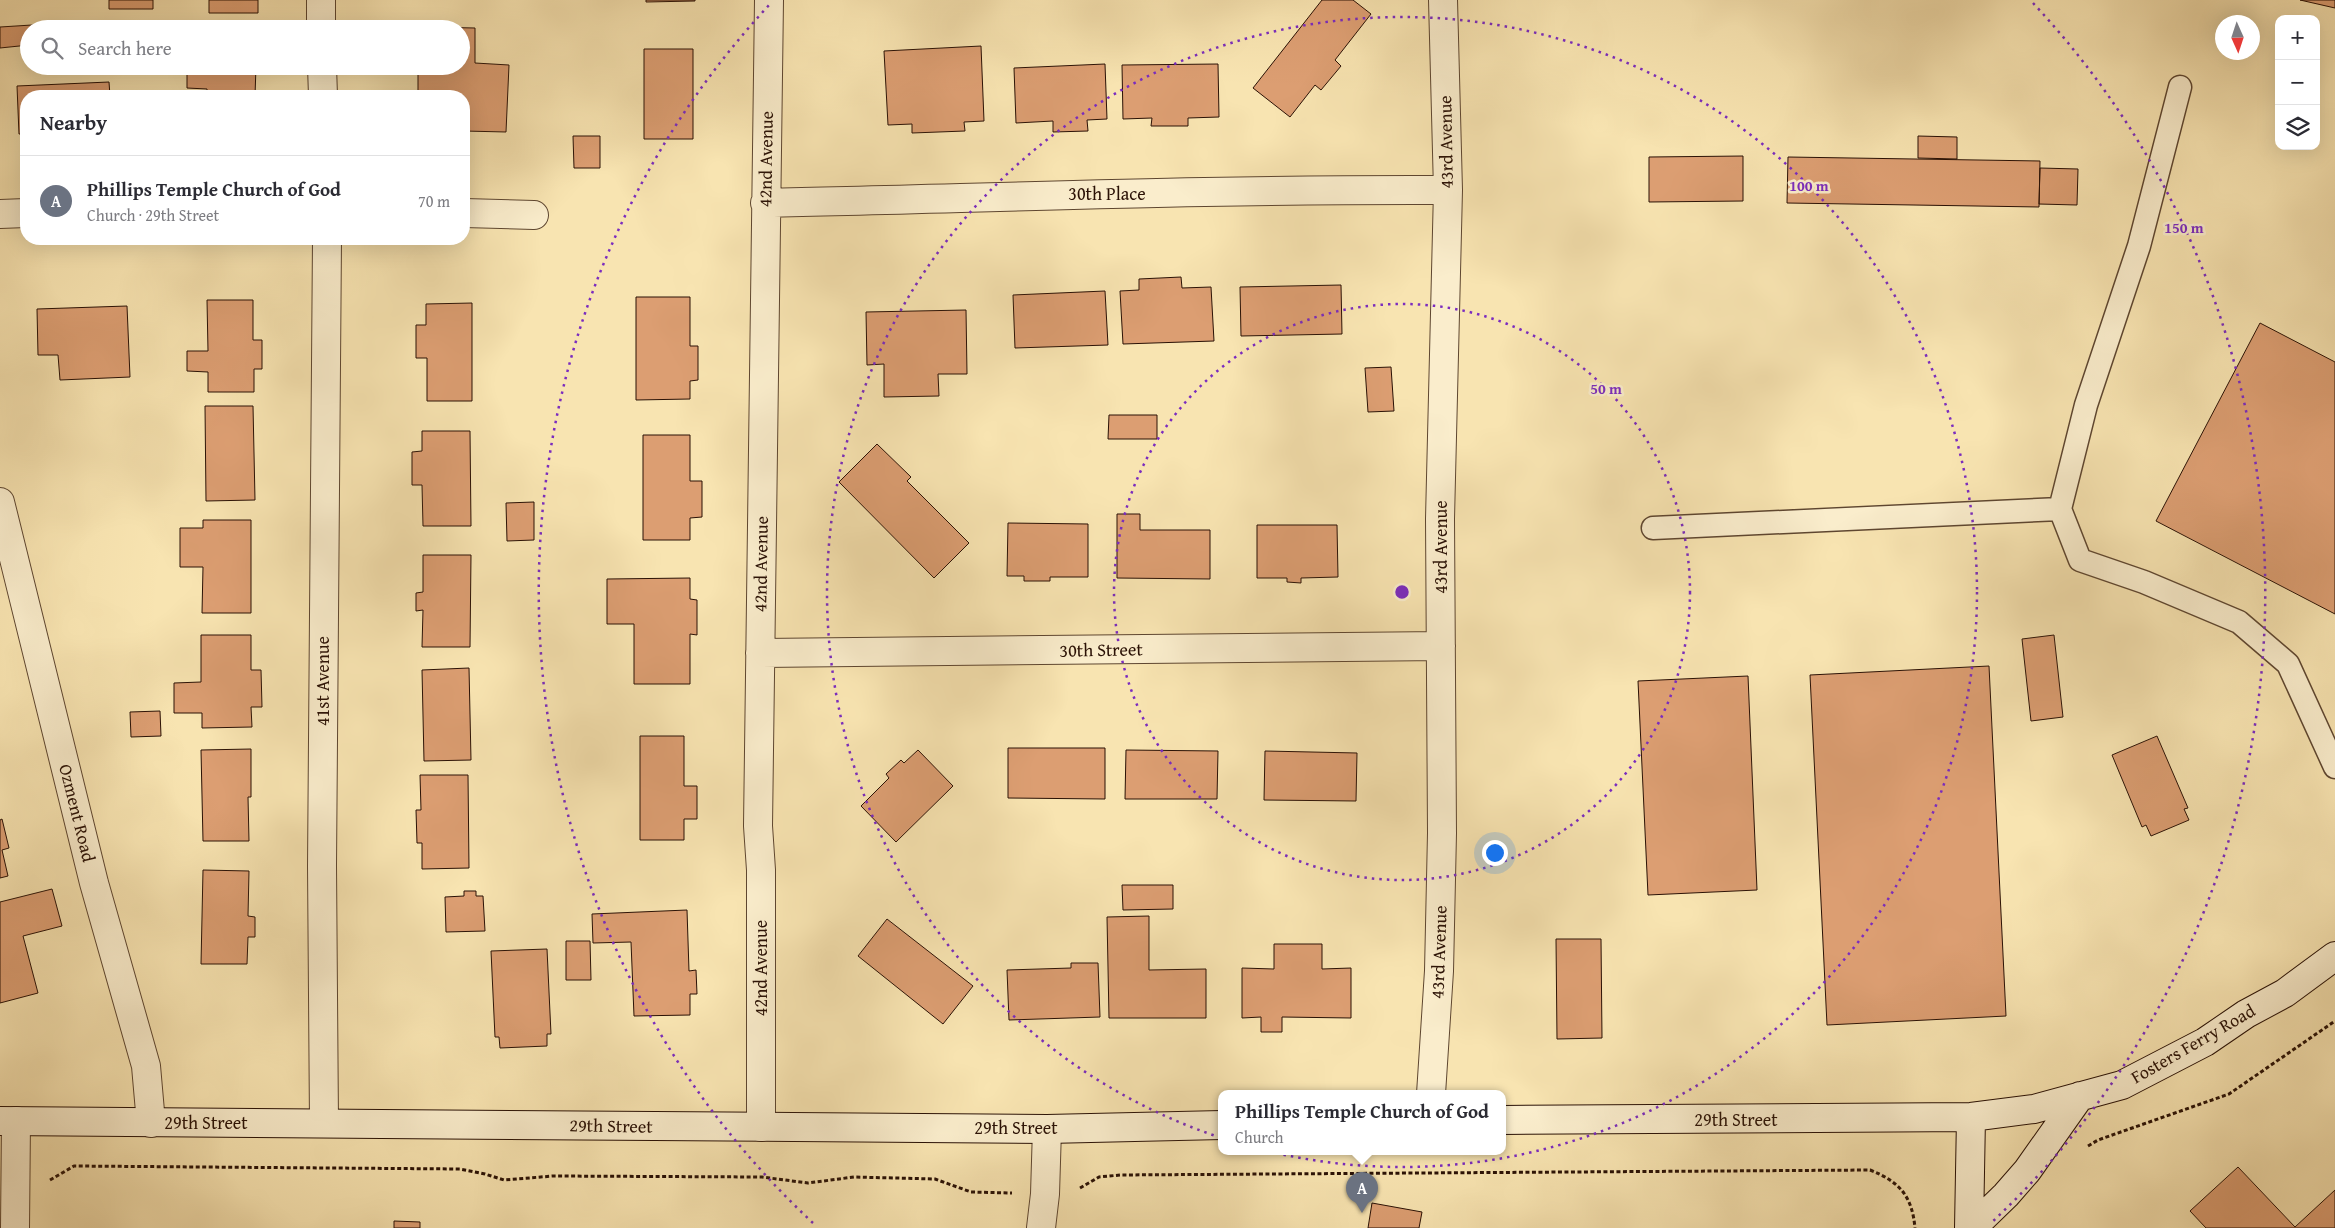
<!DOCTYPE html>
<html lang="en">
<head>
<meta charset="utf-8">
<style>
	body { margin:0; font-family:"Gentium Book Plus",serif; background:#f2f2f3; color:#2b2b33 }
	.controls { position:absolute; right:15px; top:15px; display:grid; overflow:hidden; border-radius:10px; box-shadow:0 5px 20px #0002 }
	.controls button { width:45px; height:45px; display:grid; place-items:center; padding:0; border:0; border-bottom:1px solid #e1e1e2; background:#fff; color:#2b2b33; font:25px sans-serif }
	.compass { position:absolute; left:2215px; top:15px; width:45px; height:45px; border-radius:50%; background:#fff; box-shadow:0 5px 20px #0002; rotate:177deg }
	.you { position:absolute; left:1494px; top:852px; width:18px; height:18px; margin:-12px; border:4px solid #fff; border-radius:50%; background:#1a73e8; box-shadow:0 0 0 8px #1a73e833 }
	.badge { display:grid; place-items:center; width:32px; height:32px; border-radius:50%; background:#2563eb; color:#fff; font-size:16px; font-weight:700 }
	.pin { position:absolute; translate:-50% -41px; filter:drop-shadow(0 1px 2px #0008) }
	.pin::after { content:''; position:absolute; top:26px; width:18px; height:15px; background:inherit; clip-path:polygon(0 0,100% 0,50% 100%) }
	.popup { position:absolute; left:1218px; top:1090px; width:288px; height:65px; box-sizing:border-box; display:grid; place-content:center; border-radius:10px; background:#fff; filter:drop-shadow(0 1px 4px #0005); font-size:16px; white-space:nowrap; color:#7c7c81 }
	.popup b { font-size:19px; color:#2b2b33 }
	.popup::after { content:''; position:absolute; left:50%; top:100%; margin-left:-10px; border:10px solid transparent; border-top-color:#fff }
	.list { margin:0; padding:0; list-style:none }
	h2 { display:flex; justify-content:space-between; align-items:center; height:65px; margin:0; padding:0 20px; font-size:21px }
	h2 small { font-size:16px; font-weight:400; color:#7c7c81 }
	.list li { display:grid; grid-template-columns:32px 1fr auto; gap:15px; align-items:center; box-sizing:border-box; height:90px; padding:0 20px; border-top:1px solid #e1e1e2 }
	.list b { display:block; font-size:19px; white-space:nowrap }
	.list p { margin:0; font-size:16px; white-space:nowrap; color:#7c7c81 }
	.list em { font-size:16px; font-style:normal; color:#7c7c81 }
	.icon { flex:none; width:28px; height:28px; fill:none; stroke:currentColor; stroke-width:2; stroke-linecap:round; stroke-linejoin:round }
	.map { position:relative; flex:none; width:2335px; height:1228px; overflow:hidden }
	.search { position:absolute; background:#fff; box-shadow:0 5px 20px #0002; left:20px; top:20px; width:450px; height:55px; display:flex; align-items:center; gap:12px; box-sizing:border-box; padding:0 18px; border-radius:28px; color:#7c7c81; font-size:19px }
	.panel { position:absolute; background:#fff; box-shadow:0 5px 20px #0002; left:20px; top:90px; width:450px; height:155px; border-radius:20px }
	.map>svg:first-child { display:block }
</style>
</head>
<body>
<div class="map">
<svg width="2335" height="1228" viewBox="0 0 2335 1228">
	<rect width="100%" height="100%" fill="#f8e4b1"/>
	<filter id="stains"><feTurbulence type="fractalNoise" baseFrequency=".004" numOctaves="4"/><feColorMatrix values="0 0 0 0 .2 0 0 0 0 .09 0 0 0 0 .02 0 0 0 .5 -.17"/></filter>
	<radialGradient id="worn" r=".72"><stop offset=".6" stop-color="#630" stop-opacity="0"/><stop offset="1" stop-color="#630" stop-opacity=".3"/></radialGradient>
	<path fill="#dc9e72" stroke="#2a1105" d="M109,0H153V9H109Z
		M209,0H258V13H209Z
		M646,0H695V1L646,2Z
		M1322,0H1353L1371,14L1335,60L1341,66L1321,90L1315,85L1290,117L1253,88Z
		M2300,0H2335V8Z
		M48,24V29H29V45L0,48V27Z
		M426,27L475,28V63L509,65L506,132L464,131V96H418V69H425V66H461V29Z
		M981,46L984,121L964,122L965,131L912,133V124L888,125L884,51Z
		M644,49H693V139H644Z
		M1105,64L1107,119L1087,120L1088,131L1053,132V121L1016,123L1014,68Z
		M1218,64L1219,117L1188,118V126H1151L1152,118L1123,119L1122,65Z
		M187,66H256L255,96H207V89L187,88Z
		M109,82L110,96H26V134H19L17,86Z
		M573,136H600V168H574Z
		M1918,136L1957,137V159L1918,158Z
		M1743,156V201L1649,202V157Z
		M1788,157L2040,161L2039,207L1787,203Z
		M2040,168L2078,169L2077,205L2039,204Z
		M1181,277L1182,288L1211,287L1214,341L1123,344L1120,291L1139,290V279Z
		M1341,285L1342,334L1241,336L1240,287Z
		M1105,291L1108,345L1015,348L1013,295Z
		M636,297H690V346H698V380L690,381V399L636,400Z
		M207,300H253V340H262V369H254V392H208V372L187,371V351H208Z
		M472,303V401H427V358H416V325H426V304Z
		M127,306L130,377L60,380L58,355H38L37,309Z
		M966,310L967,374H938L939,396L884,397V364L867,365L866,312Z
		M2260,323L2335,362V614L2156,521Z
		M1391,367L1394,411L1368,412L1365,368Z
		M205,406H253L255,500L206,501Z
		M1109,415H1157V439H1108Z
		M422,431H470L471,526H423L422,485H412V452L422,451Z
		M643,435H690V481H702V517L690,518V540H643Z
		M877,444L911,477L907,481L969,543L934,578L839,482Z
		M534,502V540L507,541L506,503Z
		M1117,514H1140V530H1210V579L1117,578Z
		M203,520H251V613H202L203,567H180V528H203Z
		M1008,523L1088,524V577H1050V581H1024V576H1007Z
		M1257,525H1337L1338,577L1301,578V583L1287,582V578H1257Z
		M423,555H471L470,647H422L423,610L416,611V593L423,592Z
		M690,578V599L697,600V635L690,634V684H634V624H607V579Z
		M201,635H251V670H261L262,707H251L252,727L202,728V713H174V683L201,682Z
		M2054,635L2063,717L2031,721L2022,639Z
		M1989,666L2006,1016L1827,1025L1810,675Z
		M469,668L471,760L424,761L422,670Z
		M1748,676L1757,890L1648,895L1638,681Z
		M160,711L161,736L131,737L130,712Z
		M640,736H684V786H697V819H684V840H640Z
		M2157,736L2188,808L2184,809L2189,820L2151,836L2146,825L2142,827L2112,755Z
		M1008,748H1105V799L1008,798Z
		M251,749V797H248L249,841H203L201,750Z
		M918,750L953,786L896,842L861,806L889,778L886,774L901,760L904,763Z
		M1126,750L1218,751L1217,799H1125Z
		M1265,751L1357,753L1356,801L1264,800Z
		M420,775H468L469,868L422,869V843H417L416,810H421Z
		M2,819L9,848L2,850L8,876L0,878V820Z
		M203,870L249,871L248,916L255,917V937H248L247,964H201Z
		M1122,885H1173V909L1123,910Z
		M52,889L62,926L23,936L38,993L0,1003V902Z
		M464,891H476V896H483L485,931L446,932L445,897L464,896Z
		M687,910L689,971L696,970L697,994H690V1015L634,1016L631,942L593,943L592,914Z
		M1149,916V970L1206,969V1018H1109L1107,917Z
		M887,919L973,986L943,1024L858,956Z
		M1556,939H1601L1602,1038L1557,1039Z
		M566,941H590L591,980H566Z
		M1274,944H1322V969L1351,968V1018L1282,1017V1032H1261V1017L1242,1018V968L1274,969Z
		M547,949L551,1034H547V1046L500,1048L499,1037H495L491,951Z
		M1071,963H1098L1100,1017L1009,1020L1007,970L1071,968Z
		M2238,1167L2295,1227L2335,1190V1228H2206L2190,1211Z
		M1372,1203L1422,1212L1419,1228H1368Z
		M394,1221L420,1222V1228H394Z"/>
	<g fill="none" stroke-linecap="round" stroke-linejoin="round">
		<defs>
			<path id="lane" d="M2180,87L2139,246L2086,405L2060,509L2080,560L2144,582L2239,622L2288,664L2335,767
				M1653,528L2060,509"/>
			<path id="street" d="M321,29V0
				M322,66L323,96
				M765,203C993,198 1220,189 1448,190
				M464,213L534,215
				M0,214L26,213
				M0,502L94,883L146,1066L151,1123
				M760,653L1441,646
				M1431,1094L1439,971L1442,833L1440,519L1448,190L1443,0
				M324,1123L322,866L327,239
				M761,1127V870L758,826L769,0
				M15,1228L16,1121
				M1041,1228L1045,1194L1047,1129"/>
			<path id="secondary" d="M1502,1120L1971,1117L2034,1109L2122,1085L2205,1042L2246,1014L2285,993L2335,956
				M0,1121L1047,1129L1222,1125
				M1969,1228L1971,1117
				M1972,1228L2006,1195L2027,1171L2080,1096"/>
		</defs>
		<use href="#lane" stroke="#5e4630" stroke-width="25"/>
		<use href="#street" stroke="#5e4630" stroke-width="30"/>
		<use href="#secondary" stroke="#2a1105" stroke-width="30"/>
		<path stroke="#2a1105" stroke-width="3" stroke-dasharray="4 2.5" stroke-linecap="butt" d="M2088,1146L2098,1140L2229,1094L2335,1021
			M50,1180L74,1166L460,1169L485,1174L504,1180L553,1176L762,1177L808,1183L854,1177L935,1179L971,1192L1012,1193
			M1080,1188L1099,1177L1120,1175L1870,1170C1900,1182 1912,1196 1915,1228"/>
		<use href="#lane" stroke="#faedcc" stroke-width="22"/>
		<use href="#street" stroke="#faedcc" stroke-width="28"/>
		<use href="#secondary" stroke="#faedcc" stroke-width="28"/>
	</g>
	<g fill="none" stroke="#7b2cbf" stroke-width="2.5" stroke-dasharray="2.5 5">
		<circle cx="1402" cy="592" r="288"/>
		<circle cx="1402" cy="592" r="575"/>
		<path d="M813 1223A863 863 0 0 1 771 3M2033 3A863 863 0 0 1 1991 1223"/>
	</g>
	<g text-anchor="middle" stroke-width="5" stroke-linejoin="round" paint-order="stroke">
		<g font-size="18" fill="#2a1105" stroke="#faedcc">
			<text transform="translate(1446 142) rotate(-91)" y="6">43rd Avenue</text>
			<text transform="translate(766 159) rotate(-89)" y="6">42nd Avenue</text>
			<text x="1107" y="200">30th Place</text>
			<text transform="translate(1441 547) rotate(-90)" y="6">43rd Avenue</text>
			<text transform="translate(761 564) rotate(-89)" y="6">42nd Avenue</text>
			<text transform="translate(1101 650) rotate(-1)" y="6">30th Street</text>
			<text transform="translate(323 681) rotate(-90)" y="6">41st Avenue</text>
			<text transform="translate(77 813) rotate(76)" y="6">Ozment Road</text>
			<text transform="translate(1439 952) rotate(-88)" y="6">43rd Avenue</text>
			<text transform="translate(761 968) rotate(-90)" y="6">42nd Avenue</text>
			<text transform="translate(2193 1044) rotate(-30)" y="6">Fosters Ferry Road</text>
			<text x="1736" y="1126">29th Street</text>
			<text x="206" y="1129">29th Street</text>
			<text transform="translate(611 1126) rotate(1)" y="6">29th Street</text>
			<text x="1016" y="1134">29th Street</text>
		</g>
	</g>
	<circle cx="1402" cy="592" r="8" fill="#7b2cbf" stroke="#faedcc" stroke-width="2.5"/>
	<g font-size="15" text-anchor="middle" font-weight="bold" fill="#7b2cbf" stroke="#faedcc" stroke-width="5" stroke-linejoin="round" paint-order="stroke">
		<text x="1809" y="191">100 m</text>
		<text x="2184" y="233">150 m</text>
		<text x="1606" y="394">50 m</text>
	</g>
	<rect width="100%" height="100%" filter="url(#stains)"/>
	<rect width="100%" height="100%" fill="url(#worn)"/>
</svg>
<div class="controls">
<button>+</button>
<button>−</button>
<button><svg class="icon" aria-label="layers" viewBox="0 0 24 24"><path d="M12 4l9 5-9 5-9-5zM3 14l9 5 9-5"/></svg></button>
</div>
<svg class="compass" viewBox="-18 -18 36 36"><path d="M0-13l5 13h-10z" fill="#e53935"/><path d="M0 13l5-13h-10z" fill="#7c7c81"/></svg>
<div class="you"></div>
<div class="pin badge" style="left:1362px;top:1213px;background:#6b7280">A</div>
<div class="popup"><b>Phillips Temple Church of God</b>Church</div>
<div class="search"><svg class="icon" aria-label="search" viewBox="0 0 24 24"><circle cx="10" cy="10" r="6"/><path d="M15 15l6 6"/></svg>Search here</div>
<section class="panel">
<h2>Nearby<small></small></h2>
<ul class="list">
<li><span class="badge" style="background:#6b7280">A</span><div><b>Phillips Temple Church of God</b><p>Church · 29th Street</p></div><em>70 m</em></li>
</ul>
</section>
</div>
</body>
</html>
